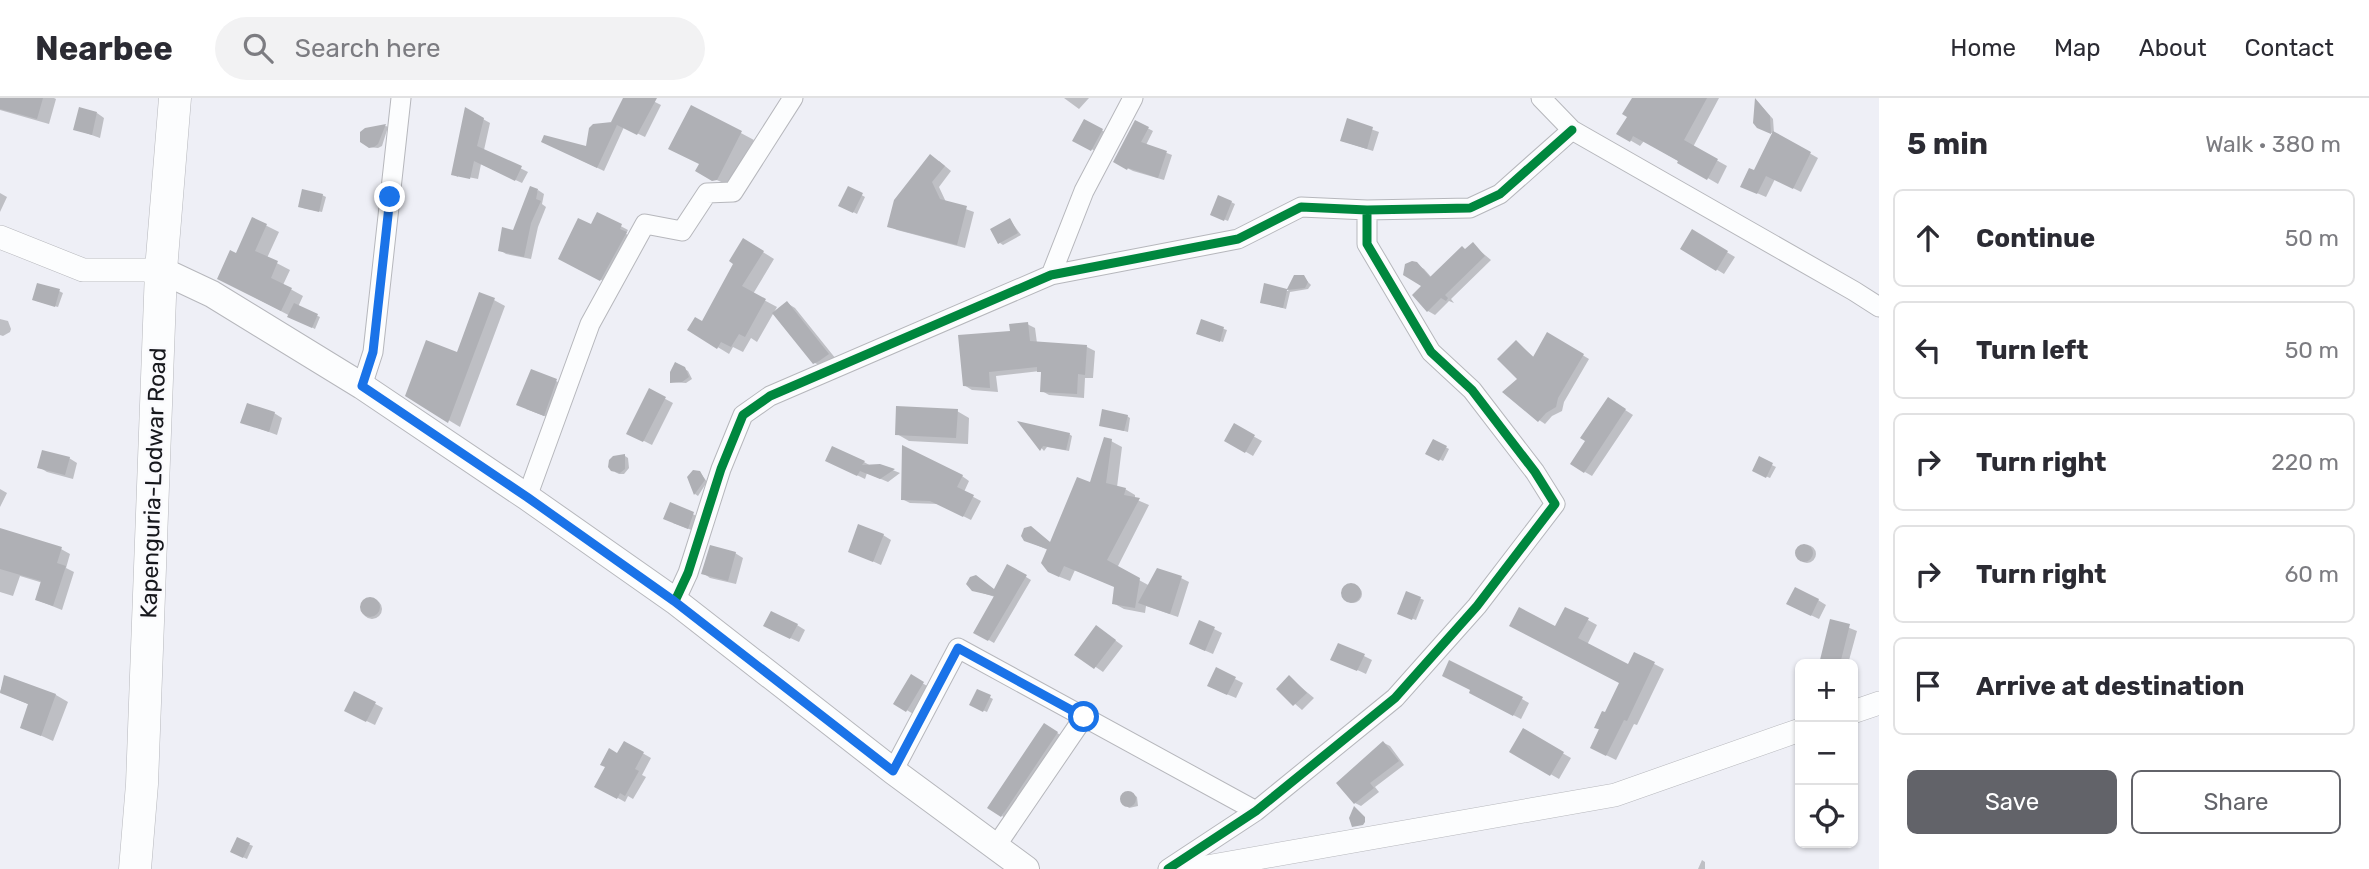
<!DOCTYPE html>
<html lang="en">
<head>
<meta charset="utf-8">
<style>
	body { margin:0; font-family:Rubik,sans-serif; background:#f2f2f3; color:#2b2b33 }
	.controls { position:absolute; right:21px; bottom:21px; display:grid; overflow:hidden; border-radius:10px; box-shadow:0 2px 5px #0004 }
	.controls button { width:63px; height:63px; display:grid; place-items:center; padding:0; border:0; border-bottom:2px solid #e1e1e2; background:#fff; color:#2b2b33; font:35px sans-serif }
	.stop { position:absolute; width:21px; height:21px; margin:-16px; border:5px solid #1a73e8; border-radius:50%; background:#fff }
	.stop.end { background:#1a73e8; border-color:#fff; box-shadow:0 2px 7px #0008 }
	.list { margin:0; padding:0; list-style:none }
	h2 { display:flex; justify-content:space-between; align-items:center; height:91px; margin:0; padding:0 28px; font-size:30px }
	h2 small { font-size:23px; font-weight:400; color:#7c7c81 }
	.list li { display:grid; grid-template-columns:46px 1fr auto; gap:21px; align-items:center; box-sizing:border-box; height:98px; margin:0 14px 14px; padding:0 14px; border:2px solid #e1e1e2; border-radius:10px }
	.list b { display:block; font-size:26px; white-space:nowrap }
	.list em { font-size:23px; font-style:normal; color:#7c7c81 }
	.actions { display:flex; gap:14px; padding:21px 28px }
	.actions a { flex:1; padding:16px 0; border:2px solid #626369; border-radius:10px; text-align:center; font-size:24px; color:#626369 }
	.actions .main { background:#626369; color:#fff }
	.icon { flex:none; width:38px; height:38px; fill:none; stroke:currentColor; stroke-width:2; stroke-linecap:round; stroke-linejoin:round }
	.map { position:relative; flex:none; width:1879px; height:771px; overflow:hidden }
	header { display:flex; align-items:center; gap:42px; box-sizing:border-box; height:98px; padding:0 35px; background:#fff; border-bottom:2px solid #e1e1e2 }
	header strong { font-size:33px }
	nav { display:flex; gap:38px; margin-inline-start:auto; font-size:24px }
	.search { width:490px; height:63px; background:#f2f2f3; display:flex; align-items:center; gap:18px; box-sizing:border-box; padding:0 24px; border-radius:38px; color:#7c7c81; font-size:26px }
	main { display:flex }
	aside { flex:1; background:#fff }
	.map>svg:first-child { display:block }
</style>
</head>
<body>
<header>
<strong>Nearbee</strong>
<div class="search"><svg class="icon" aria-label="search" viewBox="0 0 24 24"><circle cx="10" cy="10" r="6"/><path d="M15 15l6 6"/></svg>Search here</div>
<nav><a>Home</a><a>Map</a><a>About</a><a>Contact</a></nav>
</header>
<main>
<div class="map">
<svg width="1879" height="771" viewBox="0 0 1879 771">
	<rect width="100%" height="100%" fill="#eeeff6"/>
	<path fill="#0003" d="M0,0H54L56,1L49,26L0,12Z
		M625,0H647L661,7L645,39L624,29L604,73L550,47L587,50L618,26Z
		M1064,0H1089L1079,11Z
		M1661,0H1719L1693,49L1727,68L1718,86L1644,43L1640,48L1618,35Z
		M1757,3L1773,21L1774,35L1818,60L1801,94L1775,81L1766,99L1750,92L1754,74L1774,36L1762,31Z
		M692,9L754,42L730,88L697,73L701,66Z
		M467,12L490,25L484,52L528,74L522,85L481,66L478,81L458,77V79L452,76Z
		M97,15L104,20L100,40L75,31Z
		M1085,23L1105,34L1095,53L1075,42Z
		M1348,23L1379,34L1373,53L1342,43Z
		M1136,24L1153,33L1146,47L1172,57L1164,82L1133,73L1115,64Z
		M386,28L388,29L382,48L378,50L369,49L361,44L366,32Z
		M939,63L951,73L939,89L946,104L974,114L965,150L897,132L889,128Z
		M849,90L865,99L857,116L840,107Z
		M538,92L544,96L542,106L546,109L538,129L531,161L506,156L500,152L514,134Z
		M0,95L7,99L0,114Z
		M322,97L326,99L322,114L303,110Z
		M1231,104L1235,106L1228,123L1216,118Z
		M598,116L628,132L626,136L632,139L607,185L560,160L591,128Z
		M253,121L279,134L267,160L290,172L283,187L303,198L298,209L320,219L315,231L231,187L236,157Z
		M1010,122L1021,137L1003,147L1000,145Z
		M1693,134L1735,159L1724,176L1682,150Z
		M744,142L774,161L753,196L777,209L757,244L751,240L743,254L733,249L729,256L690,232L703,225L736,165Z
		M1473,147L1491,162L1451,201L1454,205L1449,203L1435,217L1428,213L1424,188L1416,166L1424,171L1432,180Z
		M1295,179H1303L1311,187L1308,191L1290,194L1286,211L1261,204L1265,187L1288,193Z
		M59,193L63,195L58,209L37,203Z
		M494,202L505,208L460,329L407,297L458,256Z
		M787,205L795,210L836,261L823,269L815,265Z
		M0,221L8,223L11,231L10,234L3,238L0,237Z
		M1202,224L1227,232L1223,244L1202,237Z
		M1027,226L1035,230L1037,245L1087,249L1095,253L1093,280H1085L1084,300L1049,297L1042,293L1043,275L1040,273L996,278L998,294L972,292L964,287L1012,234Z
		M1548,236L1589,261L1564,304L1562,313L1552,318L1545,326L1539,322L1519,281L1516,244L1535,260Z
		M676,266L688,273L692,281L686,285L672,284Z
		M556,283L564,287L552,321L526,311Z
		M650,293L673,305L652,347L628,335Z
		M1608,301L1633,317L1592,378L1585,374L1588,342Z
		M957,313L969,320L968,346L909,343L897,336Z
		M274,315L282,320L277,337L242,324Z
		M1127,318L1130,320L1128,334L1101,327Z
		M1021,326L1069,336L1072,338L1069,353L1047,349L1044,353Z
		M1235,328L1262,343L1253,358L1226,342Z
		M1111,343L1122,349L1117,389L1125,391L1135,397V401L1149,407L1117,470L1150,488L1181,480L1189,484L1178,519L1146,508L1145,515L1124,511L1113,505L1116,489L1075,472L1070,483L1060,479L1049,472L1048,452L1025,442L1031,430L1051,445L1091,387Z
		M1434,343L1449,351L1443,363L1427,355Z
		M625,358L628,360L629,370L624,376H619L615,374Z
		M69,360L77,365L73,381L47,374L39,369Z
		M1759,361L1776,369L1770,380L1754,373Z
		M864,364L871,368L880,367L900,375L888,384L867,375L865,381L834,366Z
		M700,374L707,384L698,398L695,396L689,380Z
		M962,378L969,383L964,394L981,403L971,422L939,406L910,405L902,401Z
		M0,391L7,395L0,409Z
		M671,406L701,420L697,434L673,425Z
		M0,432L61,451L70,456L66,470L74,474L62,512L37,502L43,485L20,478L13,498L0,494Z
		M883,437L891,442L881,467L850,453Z
		M1798 456a9 9 0 1 1 18 0a9 9 0 1 1-18 0Z
		M735,455L743,460L736,486L710,480L703,475Z
		M1008,468L1031,482L994,545L975,534L995,499L973,492L995,493Z
		M1344 496a9 9 0 1 1 18 0a9 9 0 1 1-18 0Z
		M1407,495L1424,502L1416,522L1403,517Z
		M362 511a10 10 0 1 1 20 0a10 10 0 1 1-20 0Z
		M1818,502L1826,507L1819,521L1796,510Z
		M1588,522L1597,527L1587,547L1629,569L1635,556L1664,571L1637,627L1634,626L1616,662L1602,655L1600,632L1596,630L1606,617L1621,585L1556,531Z
		M1832,523L1857,533L1848,566H1821Z
		M1200,524L1222,535L1213,556L1199,550Z
		M797,527L805,532L799,544L773,532Z
		M1104,534L1123,548L1103,574L1077,556Z
		M1364,558L1372,562L1366,576L1338,563Z
		M5,579L56,597L68,604L53,643L22,629L30,607L0,594Z
		M911,579L931,590L915,617L895,605Z
		M1290,580L1314,600L1302,612L1278,591Z
		M1235,581L1243,585L1236,600L1217,592Z
		M1472,592L1522,601L1529,605L1521,621L1478,599Z
		M978,593L993,601L987,614L971,607Z
		M355,595L383,610L375,627L354,617Z
		M1045,627L1065,640L1009,722L1002,718Z
		M1524,633L1571,660L1559,681L1512,654Z
		M625,645L651,660L642,677L646,679L633,701L628,698L625,704L597,688Z
		M1384,645L1390,648L1404,667L1375,689L1379,694L1361,708L1355,705Z
		M1130,694L1137,699L1138,708L1129,710L1121,702L1124,696Z
		M237,741L253,748L247,761L232,754Z
		M1702,762L1705,764V771H1698Z"/>
	<path fill="#afb0b5" d="M0,0H43L37,21L0,11Z
		M623,0H657L637,37L617,27L597,70L541,44L544,37L586,48L589,30L593,26L612,24H611Z
		M1632,0H1707L1684,42L1718,61L1707,82L1677,65L1678,63L1633,38L1630,44L1616,36L1627,19L1622,16Z
		M1755,0L1770,18L1771,36L1757,30L1753,25Z
		M691,7L742,33L717,82L712,83L695,73L699,66L668,51Z
		M79,9L97,14L92,37L73,32Z
		M465,9L484,20L477,48L522,68L515,83L474,63L470,81L451,77Z
		M1347,20L1373,29L1367,51L1340,43Z
		M1084,21L1103,31L1091,53L1072,43Z
		M1135,22L1149,29L1141,44L1167,53L1158,80L1128,70L1127,72L1113,64Z
		M386,26L378,46L374,49L369,50L360,44V34L365,30Z
		M1773,33L1811,54L1793,91L1766,78L1757,96L1740,89L1749,70L1754,72Z
		M930,56L945,68L932,84L940,101L967,108L957,147L887,129L894,102Z
		M530,88L538,91L536,101L541,103L531,125L524,159L498,153L502,129L513,132Z
		M848,88L863,95L853,115L838,108Z
		M302,91L323,96L319,114L298,109Z
		M1218,97L1232,103L1224,123L1210,117Z
		M597,114L622,126L620,131L627,134L600,183L558,161L578,120L591,126Z
		M252,119L267,126L255,153L278,163L271,180L292,190L281,213L217,181L230,152L236,155Z
		M1010,120L1018,135L998,146L990,131Z
		M1692,131L1728,153L1716,173L1680,151Z
		M743,140L764,153L742,188L766,201L745,239L739,236L731,249L721,244L717,251L687,232L695,219L702,223L733,166L729,163Z
		M1473,144L1485,158L1445,197L1448,200L1446,203L1441,200L1427,214L1412,197L1421,188L1403,177L1405,166L1412,163L1417,164L1430,179L1462,148L1465,151Z
		M1294,177H1304L1308,184L1305,190L1287,192L1283,210L1260,205L1264,185L1287,191Z
		M37,185L60,191L55,209L32,202Z
		M479,194L495,200L448,325L405,298L426,242L457,254Z
		M787,203L829,256L819,263L813,266L772,215Z
		M294,205L318,216L312,230L287,219Z
		M1201,221L1224,229L1220,244L1196,236Z
		M1028,224L1030,243L1087,247L1085,277L1078,276L1077,296L1040,294L1041,274H1037V269L989,274L990,290L963,288L958,237L1010,233L1009,226Z
		M1547,234L1584,256L1558,300L1556,309L1546,315L1538,324L1502,294L1517,281L1497,261L1516,242L1533,259Z
		M675,264L685,269L689,279L682,284L670,285V274Z
		M531,271L557,281L544,318L516,307Z
		M649,290L666,299L643,344L626,336Z
		M1608,299L1626,311L1584,375L1570,366L1585,343L1580,340Z
		M247,305L275,314L269,334L240,325Z
		M896,308L958,311L956,340L895,337Z
		M1102,311L1128,317L1124,333L1099,328Z
		M1017,323L1070,335L1066,352L1043,348L1040,353Z
		M1234,325L1255,337L1245,355L1224,343Z
		M1104,339L1112,341L1106,385L1126,390L1124,397L1140,400L1107,462L1140,480L1135,510L1112,506L1114,489L1064,468L1059,479L1048,474L1041,465L1047,451L1024,443L1021,438L1024,430L1031,428L1050,444L1077,379L1090,384Z
		M1433,341L1447,348L1439,363L1425,356Z
		M902,347L963,377L957,389L974,397L963,419L930,403L901,402Z
		M832,348L865,363L862,367L880,366L895,371L880,381L860,373L857,378L825,363Z
		M42,352L70,359L65,377L37,370Z
		M625,356V371L620,375L611,373L608,369L609,362L613,358Z
		M1759,358L1773,365L1766,380L1752,373Z
		M693,372L700,373L705,382L694,397L687,379Z
		M670,404L694,414L688,431L663,421Z
		M858,426L884,436L873,464L848,454Z
		M0,430L62,449L57,465L66,468L53,508L35,502L41,483L0,471Z
		M1795 455a9 9 0 1 1 18 0a9 9 0 1 1-18 0Z
		M710,447L736,454L728,483L701,476Z
		M1007,466L1027,477L988,543L973,535L994,498L972,493L966,486L970,479L976,477L994,491Z
		M1157,470L1182,478L1170,516L1138,505Z
		M1341 495a10 10 0 1 1 20 0a10 10 0 1 1-20 0Z
		M1795,489L1819,501L1811,518L1786,506Z
		M1406,493L1421,499L1412,522L1397,516Z
		M360 509a10 10 0 1 1 20 0a10 10 0 1 1-20 0Z
		M1519,509L1555,528L1565,509L1589,520L1578,540L1628,566L1634,554L1655,564L1627,623L1624,622L1606,658L1590,650L1599,631L1594,630L1602,613L1605,614L1619,585L1509,528Z
		M771,513L798,526L790,541L763,528Z
		M1830,521L1850,526L1840,566H1819Z
		M1199,522L1215,529L1205,553L1189,546Z
		M1096,527L1116,542L1094,571L1074,557Z
		M1338,545L1365,556L1357,573L1330,562Z
		M1449,562L1523,599L1513,618L1469,595L1470,592L1442,578Z
		M1216,569L1236,579L1227,597L1207,588Z
		M911,576L924,584L906,614L893,606Z
		M4,577L56,596L41,638L20,630L28,606L0,595Z
		M1289,577L1307,595L1293,608L1276,591Z
		M977,591L991,597L983,614L969,607Z
		M354,593L376,604L366,624L344,613Z
		M1044,625L1058,634L1001,719L987,710Z
		M1523,630L1564,654L1550,678L1509,654Z
		M624,643L644,654L635,671L639,673L625,698L620,695L617,701L594,689L605,669L600,667L609,650L617,655Z
		M1383,643L1399,663L1370,685L1374,690L1354,706L1336,685Z
		M1120 701a8 8 0 1 1 16 0a8 8 0 1 1-16 0Z
		M1354,708L1365,719V724L1363,727L1352,729L1349,720Z
		M237,739L250,745L243,760L230,754Z"/>
	<g fill="none" stroke-linecap="round" stroke-linejoin="round">
		<defs>
			<path id="minor" d="M1541,0L1572,32L1854,193L1879,209
				M1051,177L1084,93L1133,0
				M362,288L373,254L401,0
				M527,399L590,226L645,126L682,133L707,95L733,94L793,0
				M675,503L688,475L721,371L743,317L770,298L1051,177L1238,141L1301,109L1367,112
				M893,673L958,550L1256,713
				M996,748L1084,619
				M1168,771L1256,713L1395,600L1477,508L1555,406L1535,374L1472,292L1431,254L1367,146V112L1470,110L1500,96L1572,32"/>
			<path id="tertiary" d="M0,139L83,172H161
				M1853,614L1879,605
				M1195,771L1615,697L1800,632"/>
			<path id="secondary" d="M161,172L212,196L362,288L527,399L675,503L893,673L1026,771"/>
			<path id="trunk" d="M135,771L142,686L161,172L175,0"/>
		</defs>
		<use href="#minor" stroke="#b6b7bc" stroke-width="21"/>
		<use href="#tertiary" stroke="#b6b7bc" stroke-width="24"/>
		<use href="#secondary" stroke="#b6b7bc" stroke-width="28"/>
		<use href="#trunk" stroke="#b6b7bc" stroke-width="33"/>
		<use href="#minor" stroke="#fcfdfe" stroke-width="19"/>
		<use href="#tertiary" stroke="#fcfdfe" stroke-width="23"/>
		<use href="#secondary" stroke="#fcfdfe" stroke-width="26"/>
		<use href="#trunk" stroke="#fcfdfe" stroke-width="32"/>
		<defs>
			<path id="cycleway" d="M675,503L688,475L721,371L743,317L770,298L1051,177L1238,141L1301,109L1367,112
				M1168,771L1256,713L1395,600L1477,508L1555,406L1535,374L1472,292L1431,254L1367,146V112L1470,110L1500,96L1572,32"/>
		</defs>
		<use href="#cycleway" stroke="#fafafd" stroke-width="13"/>
		<use href="#cycleway" stroke="#00873e" stroke-width="9"/>
	</g>
	<g fill="none" stroke-linecap="round" stroke-linejoin="round">
		<path stroke="#1a73e8" stroke-width="9" d="M390,99L373,254L362,288L527,399L674,503L893,673L958,550L1084,619"/>
	</g>
	<g text-anchor="middle" stroke-width="5" stroke-linejoin="round" paint-order="stroke">
		<g font-size="23" fill="#17181d" stroke="#fafafd">
			<text transform="translate(153 385) rotate(-88)" y="8">Kapenguria-Lodwar Road</text>
		</g>
	</g>
</svg>
<div class="controls">
<button>+</button>
<button>−</button>
<button><svg class="icon" aria-label="locate" viewBox="0 0 24 24"><circle cx="12" cy="12" r="6"/><path d="M12 2v4M12 18v4M2 12h4M18 12h4"/></svg></button>
</div>
<div class="stop" style="left:1084px;top:619px"></div>
<div class="stop end" style="left:390px;top:99px"></div>
</div>
<aside>
<h2>5 min<small>Walk · 380 m</small></h2>
<ul class="list">
<li><svg class="icon" aria-label="ahead" viewBox="0 0 24 24"><path d="M12 20V5M6 11l6-6 6 6"/></svg><div><b>Continue</b></div><em>50 m</em></li>
<li><svg class="icon" aria-label="left" viewBox="0 0 24 24"><path d="M17 20v-9H6M10 6l-5 5 5 5"/></svg><div><b>Turn left</b></div><em>50 m</em></li>
<li><svg class="icon" aria-label="right" viewBox="0 0 24 24"><path d="M7 20v-9h11M14 6l5 5-5 5"/></svg><div><b>Turn right</b></div><em>220 m</em></li>
<li><svg class="icon" aria-label="right" viewBox="0 0 24 24"><path d="M7 20v-9h11M14 6l5 5-5 5"/></svg><div><b>Turn right</b></div><em>60 m</em></li>
<li><svg class="icon" aria-label="arrive" viewBox="0 0 24 24"><path d="M6 21V4h12l-3 4 3 4H6"/></svg><div><b>Arrive at destination</b></div></li>
</ul>
<div class="actions"><a class="main">Save</a><a>Share</a></div>
</aside>
</main>
</body>
</html>
